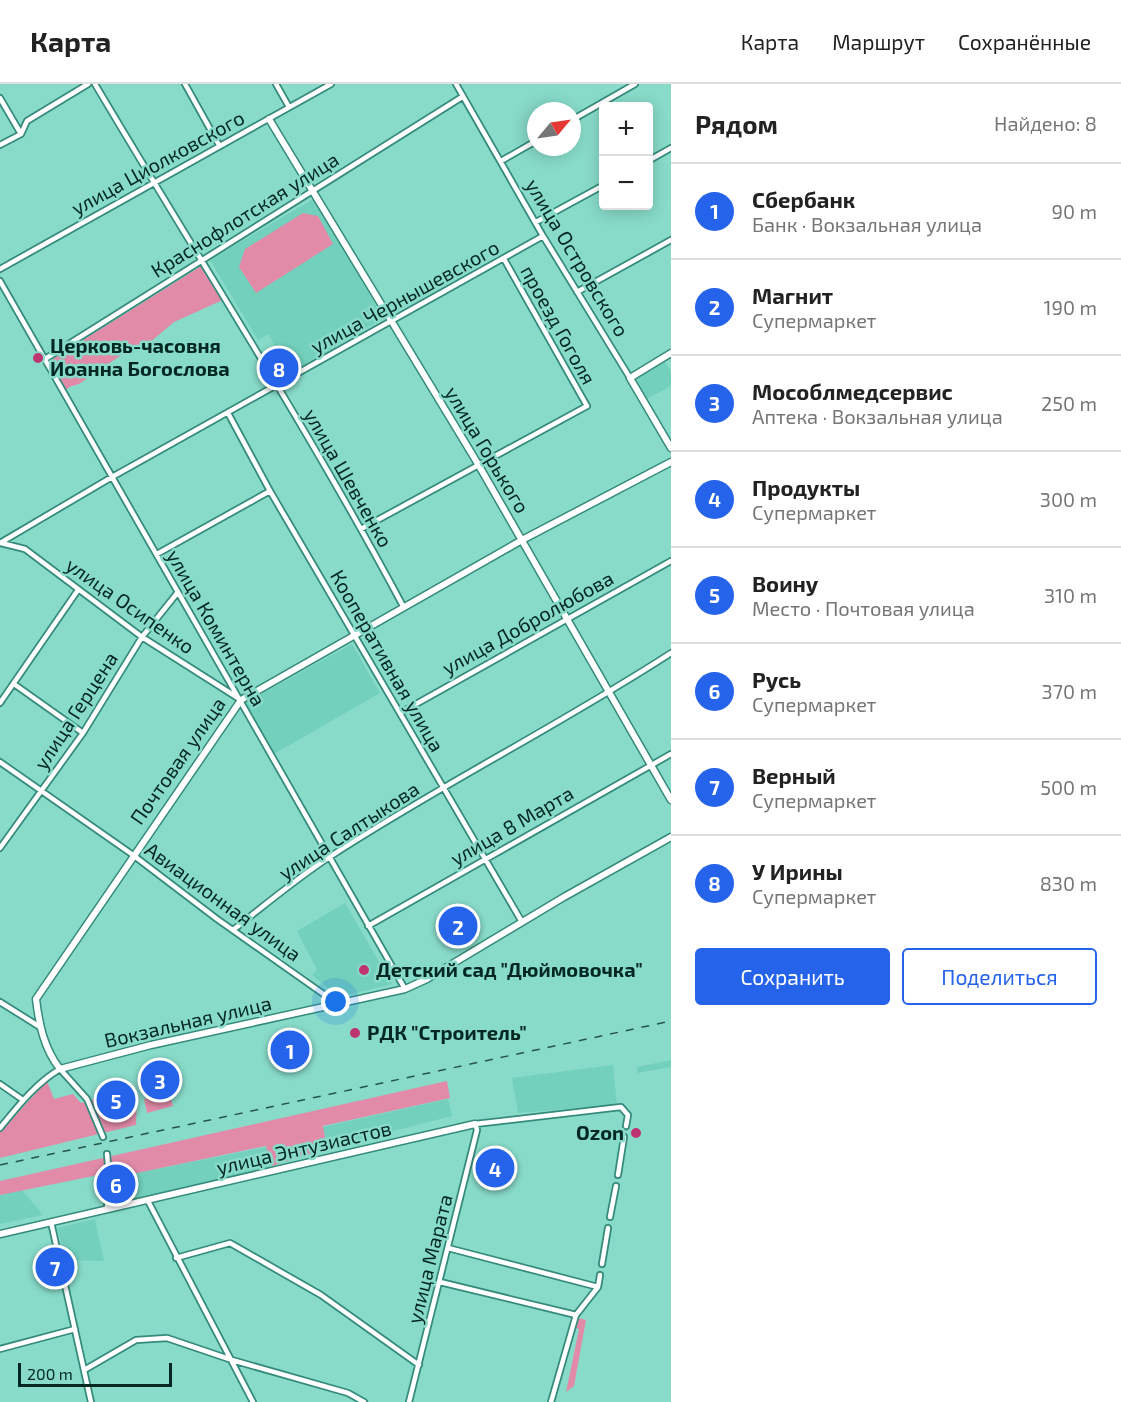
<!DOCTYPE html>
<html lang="ru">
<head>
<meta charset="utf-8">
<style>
	body { margin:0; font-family:"Exo 2",sans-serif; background:#f2f2f2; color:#222 }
	.controls { position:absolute; right:18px; top:18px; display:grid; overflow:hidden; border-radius:6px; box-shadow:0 3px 15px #0003 }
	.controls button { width:54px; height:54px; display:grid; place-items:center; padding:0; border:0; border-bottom:2px solid #e0e0e0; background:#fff; color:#222; font:30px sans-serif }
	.compass { position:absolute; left:527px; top:18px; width:54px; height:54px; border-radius:50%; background:#fff; box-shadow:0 3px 15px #0003; rotate:61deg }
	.scale { position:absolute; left:18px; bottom:15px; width:154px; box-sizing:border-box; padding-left:6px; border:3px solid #032822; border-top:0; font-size:16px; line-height:21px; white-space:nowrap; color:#032822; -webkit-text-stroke:4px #88dbc9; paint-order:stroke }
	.you { position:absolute; left:336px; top:918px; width:21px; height:21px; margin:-15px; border:4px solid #fff; border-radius:50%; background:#1a73e8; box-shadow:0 0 0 9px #1a73e833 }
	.badge { display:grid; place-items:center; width:39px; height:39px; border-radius:50%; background:#2563eb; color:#fff; font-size:20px; font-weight:700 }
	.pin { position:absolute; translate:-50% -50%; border:3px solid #fff; box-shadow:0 2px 6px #0006 }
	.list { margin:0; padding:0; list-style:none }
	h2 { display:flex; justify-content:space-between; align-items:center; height:78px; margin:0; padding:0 24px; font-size:26px }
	h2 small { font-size:20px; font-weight:400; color:#767676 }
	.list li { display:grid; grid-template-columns:39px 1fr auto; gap:18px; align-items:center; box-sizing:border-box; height:96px; padding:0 24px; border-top:2px solid #e0e0e0 }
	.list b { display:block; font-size:22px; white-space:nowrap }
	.list p { margin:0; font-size:20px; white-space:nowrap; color:#767676 }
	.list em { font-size:20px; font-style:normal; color:#767676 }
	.actions { display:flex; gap:12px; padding:18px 24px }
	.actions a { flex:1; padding:14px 0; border:2px solid #2563eb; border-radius:6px; text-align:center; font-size:21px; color:#2563eb }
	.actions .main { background:#2563eb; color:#fff }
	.map { position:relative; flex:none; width:671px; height:1318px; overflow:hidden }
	header { display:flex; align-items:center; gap:36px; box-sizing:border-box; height:84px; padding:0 30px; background:#fff; border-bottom:2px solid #e0e0e0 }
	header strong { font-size:28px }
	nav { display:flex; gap:33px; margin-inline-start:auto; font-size:21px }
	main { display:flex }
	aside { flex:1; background:#fff }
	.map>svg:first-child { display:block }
</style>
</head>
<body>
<header>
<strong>Карта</strong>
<nav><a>Карта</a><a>Маршрут</a><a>Сохранённые</a></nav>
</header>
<main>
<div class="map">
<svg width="671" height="1318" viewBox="0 0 671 1318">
	<rect width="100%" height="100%" fill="#88dbc9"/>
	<path fill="#72d0bc" d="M315,114L383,234L291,289L268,250L258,256L210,176Z
		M665,278L671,288V302L647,315L635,294Z
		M352,560L380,609L274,670L245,619Z
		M345,819L392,900L339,913L312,891L317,886L297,847Z
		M671,976V983L637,989V983Z
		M613,981L617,1021L518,1029L512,994Z
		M448,1015L452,1032L328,1064L323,1043Z
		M266,1063L271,1083L126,1116L123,1092Z
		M22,1106L43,1131L0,1140V1111Z
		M95,1135L104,1177L66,1176L57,1144Z"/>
	<path fill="#e18ba8" d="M303,129L318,132L333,160L256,209L239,183L245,165Z
		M203,181L225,215L174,238L148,260L136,261L79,300L69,303L64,308L48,278Z
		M47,997L54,1015L73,1010L81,1019L120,1008L128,1018L137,1016L136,1041L0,1074V1048Z
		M447,997L450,1014L323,1042L327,1064L272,1082L266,1062L123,1092L118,1087L0,1111V1097Z
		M169,1009L173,1022L147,1029L144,1015Z
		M578,1234L586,1236L574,1302L566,1308L579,1245L576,1244Z"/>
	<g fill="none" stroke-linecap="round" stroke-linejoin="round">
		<path stroke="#6db7a8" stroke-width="4.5" stroke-dasharray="4.5 2" stroke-linecap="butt" d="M624,1053L626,1042"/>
		<defs>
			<path id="street" d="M95,0C198,174 308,344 403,522
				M185,0L219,61
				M276,0L289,23
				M456,0L543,152L630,294
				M0,14L21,50
				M572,36L635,0
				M0,61L21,50L27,37L88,0
				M501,77L536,57
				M648,77L671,64
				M536,138L604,101
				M0,185L331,0
				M0,197L405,905
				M577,208L671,156
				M45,275L462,13
				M228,329L270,407L522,838
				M361,445L587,322L504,175
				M0,459L112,393L543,152
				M1,459L25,465L142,553L238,614
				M157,470L270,407
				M14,600L83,649
				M0,619L78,506
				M400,629L671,477
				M0,678L133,771L217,835L339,921
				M0,764L83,649L142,553L178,508
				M368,842L671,670
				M233,846C265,821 297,794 331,772C442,700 560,641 671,569
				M0,918L40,943
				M0,1000L23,1016
				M0,1044C18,1022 36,999 60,985L87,1015L103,1053
				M618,1091L624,1053
				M148,1117L253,1318
				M107,1124L109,1092L107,1070
				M610,1133L616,1102
				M51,1138L91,1318
				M448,1164L598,1203
				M176,1174L230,1159L321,1211L419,1281
				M602,1180L608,1144
				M440,1198L576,1231
				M0,1265L75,1245
				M86,1285L136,1256L167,1254L232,1276L348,1309L364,1318
				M409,1318L477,1046L475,1040L621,1023L628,1031L626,1042
				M551,1318L576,1231L598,1203L600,1191"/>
			<path id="secondary" d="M269,35L478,380L671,716
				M671,269L630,294L671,364
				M671,378L522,456L241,616L36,915C39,940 44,965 60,985L151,961L405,905L427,895L564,813L671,753
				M0,1150L475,1040"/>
		</defs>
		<use href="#street" stroke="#358b7b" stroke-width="8"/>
		<use href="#secondary" stroke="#358b7b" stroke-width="9"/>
		<use href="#street" stroke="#fff" stroke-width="4.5"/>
		<use href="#secondary" stroke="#fff" stroke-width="6"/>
		<path stroke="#25564d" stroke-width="1.5" stroke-dasharray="8 8" stroke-linecap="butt" d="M0,1081L671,937"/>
	</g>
	<g fill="#bd3470" stroke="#88dbc9" stroke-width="2">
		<circle cx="38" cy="274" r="6"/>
		<circle cx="364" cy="886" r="6"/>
		<circle cx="355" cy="949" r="6"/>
		<circle cx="636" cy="1049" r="6"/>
	</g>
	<g text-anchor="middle" stroke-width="5" stroke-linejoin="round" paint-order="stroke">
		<g font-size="20" fill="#032822" stroke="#88dbc9">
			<text transform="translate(158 79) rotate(-29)" y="7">улица Циолковского</text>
			<text transform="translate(245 131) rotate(-32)" y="7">Краснофлотская улица</text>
			<text transform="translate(577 174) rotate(59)" y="7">улица Островского</text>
			<text transform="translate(405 213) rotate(-29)" y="7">улица Чернышевского</text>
			<text transform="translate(558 241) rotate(61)" y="7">проезд Гоголя</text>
			<text transform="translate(487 366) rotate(59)" y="7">улица Горького</text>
			<text transform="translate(348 394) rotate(60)" y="7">улица Шевченко</text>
			<text transform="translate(130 522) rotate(35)" y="7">улица Осипенко</text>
			<text transform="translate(528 539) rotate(-29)" y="7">улица Добролюбова</text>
			<text transform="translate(216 544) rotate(60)" y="7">улица Коминтерна</text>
			<text transform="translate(387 577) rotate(60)" y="7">Кооперативная улица</text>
			<text transform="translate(76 627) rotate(-57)" y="7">улица Герцена</text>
			<text transform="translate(178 677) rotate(-55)" y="7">Почтовая улица</text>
			<text transform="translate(512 742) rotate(-30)" y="7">улица 8 Марта</text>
			<text transform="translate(349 747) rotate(-33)" y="7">улица Салтыкова</text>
			<text transform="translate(223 818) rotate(36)" y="7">Авиационная улица</text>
			<text transform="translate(188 938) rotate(-13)" y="7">Вокзальная улица</text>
			<text transform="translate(304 1064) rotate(-13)" y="7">улица Энтузиастов</text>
			<text transform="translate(430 1175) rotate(-76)" y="7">улица Марата</text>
		</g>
		<g font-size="20" font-weight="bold" fill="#032822" stroke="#88dbc9" text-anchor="start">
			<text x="50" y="269">Церковь-часовня<tspan x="50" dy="23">Иоанна Богослова</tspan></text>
			<text x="376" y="893">Детский сад "Дюймовочка"</text>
			<text x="367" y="956">РДК "Строитель"</text>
			<text x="624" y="1056" text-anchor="end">Ozon</text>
		</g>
	</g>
</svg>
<div class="controls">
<button>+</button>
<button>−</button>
</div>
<svg class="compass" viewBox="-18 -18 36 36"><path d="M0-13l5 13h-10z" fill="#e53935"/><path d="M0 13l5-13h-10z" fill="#767676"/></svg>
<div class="scale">200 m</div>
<div class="you"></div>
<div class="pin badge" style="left:290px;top:966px">1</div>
<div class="pin badge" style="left:458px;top:842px">2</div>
<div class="pin badge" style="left:160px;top:996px">3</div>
<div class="pin badge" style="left:495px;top:1084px">4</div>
<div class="pin badge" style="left:116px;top:1016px">5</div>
<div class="pin badge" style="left:116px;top:1100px">6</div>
<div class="pin badge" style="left:55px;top:1183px">7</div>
<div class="pin badge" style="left:279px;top:284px">8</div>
</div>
<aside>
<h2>Рядом<small>Найдено: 8</small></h2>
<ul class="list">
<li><span class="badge">1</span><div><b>Сбербанк</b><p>Банк · Вокзальная улица</p></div><em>90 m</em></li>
<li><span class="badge">2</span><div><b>Магнит</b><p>Супермаркет</p></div><em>190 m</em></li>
<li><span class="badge">3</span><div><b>Мособлмедсервис</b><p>Аптека · Вокзальная улица</p></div><em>250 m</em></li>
<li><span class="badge">4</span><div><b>Продукты</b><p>Супермаркет</p></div><em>300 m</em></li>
<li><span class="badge">5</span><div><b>Воину</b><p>Место · Почтовая улица</p></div><em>310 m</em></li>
<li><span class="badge">6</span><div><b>Русь</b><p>Супермаркет</p></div><em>370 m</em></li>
<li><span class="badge">7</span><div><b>Верный</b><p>Супермаркет</p></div><em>500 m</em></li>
<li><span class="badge">8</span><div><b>У Ирины</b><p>Супермаркет</p></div><em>830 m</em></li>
</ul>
<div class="actions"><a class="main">Сохранить</a><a>Поделиться</a></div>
</aside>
</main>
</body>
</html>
